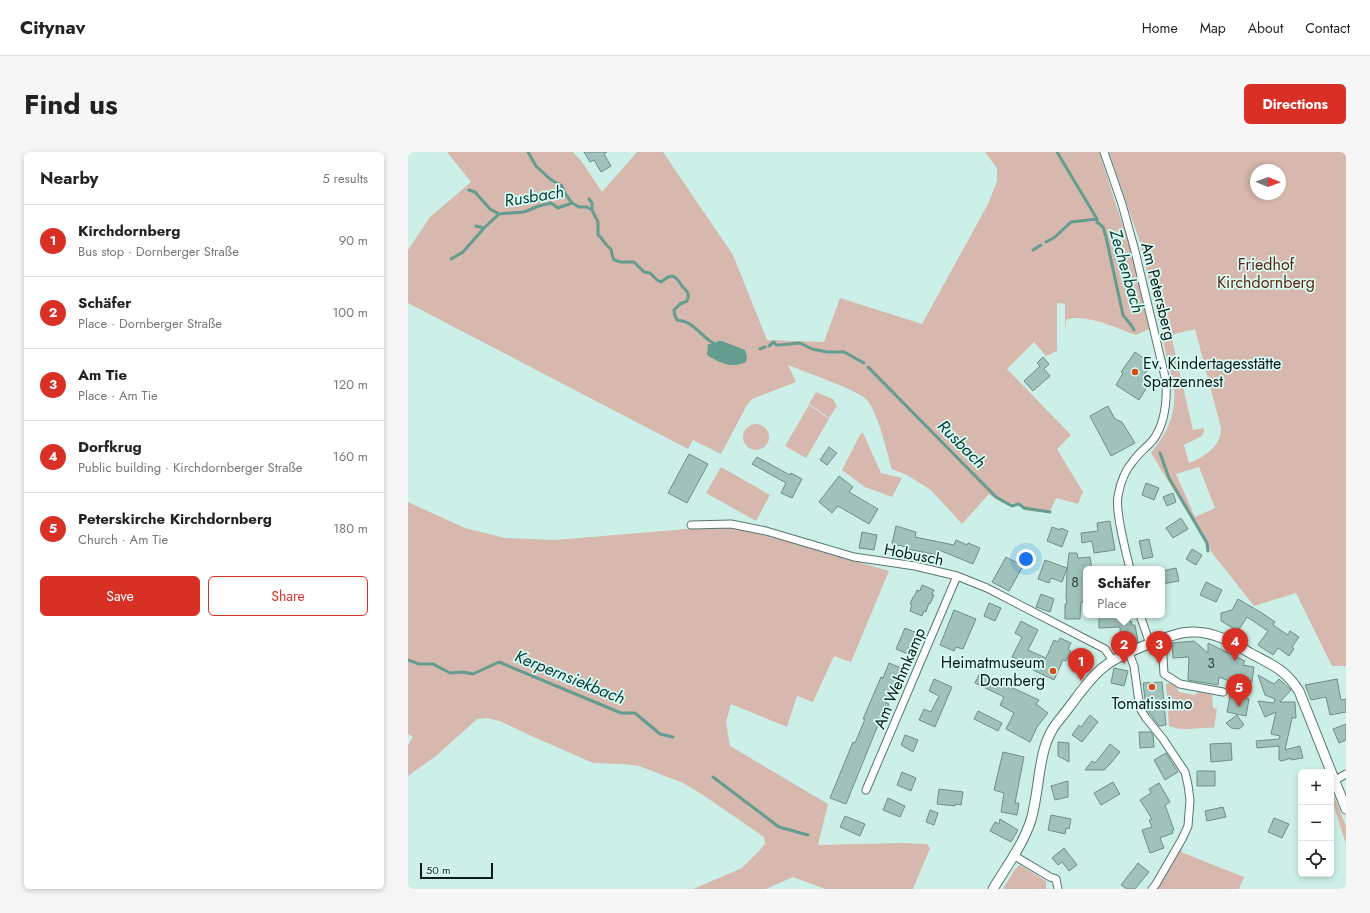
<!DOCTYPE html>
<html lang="en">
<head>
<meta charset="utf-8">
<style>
	body { margin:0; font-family:Jost,sans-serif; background:#f6f6f6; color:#222 }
	.controls { position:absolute; right:12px; bottom:12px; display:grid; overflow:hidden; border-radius:6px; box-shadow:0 2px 6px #0003 }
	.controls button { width:36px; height:36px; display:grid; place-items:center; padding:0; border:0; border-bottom:1px solid #e0e0e0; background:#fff; color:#222; font:20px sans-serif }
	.compass { position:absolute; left:842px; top:12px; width:36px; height:36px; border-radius:50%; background:#fff; box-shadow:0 2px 6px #0003; rotate:91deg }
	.scale { position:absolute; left:12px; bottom:10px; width:73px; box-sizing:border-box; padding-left:4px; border:2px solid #0c1916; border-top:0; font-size:11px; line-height:14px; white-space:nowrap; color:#0c1916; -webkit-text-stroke:3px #d9fdf5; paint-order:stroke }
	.you { position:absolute; left:618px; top:407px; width:14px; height:14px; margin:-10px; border:3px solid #fff; border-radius:50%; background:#1a73e8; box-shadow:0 0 0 6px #1a73e833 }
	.badge { display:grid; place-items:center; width:26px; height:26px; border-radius:50%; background:#d93025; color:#fff; font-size:13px; font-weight:700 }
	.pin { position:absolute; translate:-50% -33px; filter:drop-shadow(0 1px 2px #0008) }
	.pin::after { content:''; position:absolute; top:21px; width:14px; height:12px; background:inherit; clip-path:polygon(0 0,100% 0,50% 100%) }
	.popup { position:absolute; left:675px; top:414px; width:82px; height:52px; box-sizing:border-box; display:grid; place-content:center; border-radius:6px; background:#fff; filter:drop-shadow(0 1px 3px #0005); font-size:13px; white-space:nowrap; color:#767676 }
	.popup b { font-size:15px; color:#222 }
	.popup::after { content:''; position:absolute; left:50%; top:100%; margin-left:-8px; border:8px solid transparent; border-top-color:#fff }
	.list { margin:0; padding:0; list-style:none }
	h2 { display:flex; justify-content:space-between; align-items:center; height:52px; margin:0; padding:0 16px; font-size:17px }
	h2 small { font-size:13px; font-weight:400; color:#767676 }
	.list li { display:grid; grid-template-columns:26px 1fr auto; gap:12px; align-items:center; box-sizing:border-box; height:72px; padding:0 16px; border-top:1px solid #e0e0e0 }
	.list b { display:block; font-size:15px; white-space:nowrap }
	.list p { margin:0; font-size:13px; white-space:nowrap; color:#767676 }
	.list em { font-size:13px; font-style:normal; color:#767676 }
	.actions { display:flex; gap:8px; padding:12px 16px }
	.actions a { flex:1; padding:9px 0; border:1px solid #d93025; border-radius:6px; text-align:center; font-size:14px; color:#d93025 }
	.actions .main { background:#d93025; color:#fff }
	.icon { flex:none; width:22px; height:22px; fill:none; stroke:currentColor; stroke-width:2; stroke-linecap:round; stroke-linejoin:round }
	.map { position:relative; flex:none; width:938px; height:737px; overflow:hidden; border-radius:6px }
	header { display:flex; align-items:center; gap:24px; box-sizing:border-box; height:56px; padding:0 20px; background:#fff; border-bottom:1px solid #e0e0e0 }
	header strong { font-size:19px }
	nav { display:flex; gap:22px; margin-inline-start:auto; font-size:14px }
	.intro { display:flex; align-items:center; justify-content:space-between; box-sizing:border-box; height:96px; padding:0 24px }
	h1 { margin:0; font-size:28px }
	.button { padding:10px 18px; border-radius:6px; background:#d93025; color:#fff; font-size:14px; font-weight:700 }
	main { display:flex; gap:24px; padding:0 24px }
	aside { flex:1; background:#fff; border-radius:6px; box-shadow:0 2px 6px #0003 }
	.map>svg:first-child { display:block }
</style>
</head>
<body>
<header>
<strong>Citynav</strong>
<nav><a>Home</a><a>Map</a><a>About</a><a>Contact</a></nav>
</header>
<div class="intro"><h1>Find us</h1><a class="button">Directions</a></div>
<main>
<aside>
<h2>Nearby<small>5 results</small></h2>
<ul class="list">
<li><span class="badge">1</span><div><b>Kirchdornberg</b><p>Bus stop · Dornberger Straße</p></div><em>90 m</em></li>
<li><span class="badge">2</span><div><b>Schäfer</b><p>Place · Dornberger Straße</p></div><em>100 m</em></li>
<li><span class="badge">3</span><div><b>Am Tie</b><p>Place · Am Tie</p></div><em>120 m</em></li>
<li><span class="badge">4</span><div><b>Dorfkrug</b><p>Public building · Kirchdornberger Straße</p></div><em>160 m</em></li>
<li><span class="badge">5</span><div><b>Peterskirche Kirchdornberg</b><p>Church · Am Tie</p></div><em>180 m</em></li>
</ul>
<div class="actions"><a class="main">Save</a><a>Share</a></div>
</aside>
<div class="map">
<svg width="938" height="737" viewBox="0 0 938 737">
	<rect width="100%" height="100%" fill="#ccf0e7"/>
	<path fill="#d7b8ae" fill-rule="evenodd" d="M39,0H165L174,10L194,40L229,0H255L325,103L359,188L416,190L432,146L514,172L580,52L589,29V16L577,0H691L725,105L741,177L728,183C711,177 675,160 658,168L657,178V152L649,151V199L638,204L626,190L599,217L663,283L649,297L675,340L670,352L648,346L642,360H629L616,358L612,352L594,351L581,342L554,372L523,338L499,323L484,317C478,298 471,263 459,248C452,239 394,219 380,213L388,230L344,247L339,253L313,302L285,288L280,297L0,151V98L22,65L63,30Z
		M701,0H938V514H924L888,441L846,454L805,402L743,301C760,279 768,264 766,236L732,90ZM848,18H872V42H848ZM787,177L813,276C813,294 797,305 781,311L776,293L794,284L796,279V276L785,278L763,183ZM791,315L807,356L787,365L768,322Z
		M408,240L425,247L429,254L421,266L401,252Z
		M401,253L421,267L398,306L377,294Z
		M335 285a13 13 0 1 1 26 0a13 13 0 1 1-26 0Z
		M453,281H455L473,321L494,326L484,345L457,335L434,318Z
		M313,315L362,343L348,369L298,341Z
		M0,350L57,376L97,386L147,388L291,376L322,375L334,377L392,393L481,419L443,510L426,504L405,550L389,544L379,575L323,552L318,570L322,594L420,652L410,693L493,691L519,692L522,696L505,737H417L385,725L358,737H285L334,716L351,699L357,692L356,685L295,643L275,631L231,614L216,612L185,611L119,582L92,569L78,566L69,567L28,604L0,624V593L5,585L0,582Z
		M762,531L768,534L771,540L787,543L790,540L804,543L805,556L809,557L806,576C791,575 775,580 761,574L758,532Z
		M925,642L938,674V692L923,645V643Z
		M779,683L773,700L836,725L831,737H748Z
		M612,713L638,729V737H595L607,717Z"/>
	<path fill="#649c90" d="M310,189H314L337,198L339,205L338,210C323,217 312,211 299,203L300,192H306Z"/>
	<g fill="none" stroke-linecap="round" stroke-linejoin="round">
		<path stroke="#649c90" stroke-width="3" d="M120,0L128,14L142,27L154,34L156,40L164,51L171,55H179L184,58L190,70V83C196,87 197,94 203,97L204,103L206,108L213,110H226L236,120L242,121L249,128L253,130L260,125L265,124C270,127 271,129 274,134C279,140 282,140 279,149L272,152L266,158L267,164L269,168C287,169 294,187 309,193
			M649,0L689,67V70L695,75L698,85L715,163L723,173L726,178
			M61,38L67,40L82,57L91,62
			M181,47L184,51V58
			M68,74L76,76
			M638,90L647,85L663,70L689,67
			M625,98L633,93
			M43,107L55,100L76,76L91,62L116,60L131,54L143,51L150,56L164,51
			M361,194L366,190L368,193H371L392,191L404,197L419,200H436L456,211
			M352,197L357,195
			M460,215L588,345L604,354L611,352L616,356L642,360
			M752,301L761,326L799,391L800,399
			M0,508L11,512H25L42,521L55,520L65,522L91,510L213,561H227L252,582L265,585
			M305,625L371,675L400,683"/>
	</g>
	<path fill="#a0c2ba" stroke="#6e8f88" d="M176,0H199L196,2L203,14L193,20L186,8L182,10Z
		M727,200L737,207L735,211L741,215L734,227L741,232L731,248L708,233L715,221L713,220Z
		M635,205L641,212L636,217L642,224L625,239L616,229L632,214L629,211Z
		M700,254L707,267L714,270L727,291L703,304L682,264Z
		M421,295L429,301L419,313L412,308Z
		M281,302L300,312L279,351L260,341Z
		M349,305L382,323L383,321L394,327L384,346L373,341L378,331L344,312Z
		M431,324L445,335L441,340L470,357L461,372L430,354L424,361L411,350Z
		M738,331L751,336L746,348L734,343Z
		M765,341L768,350L759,354L755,345Z
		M773,366L780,377L765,386L758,376Z
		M702,369L707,398L686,401L684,389L674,391L673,381L690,379L689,371Z
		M488,374L508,380L507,385L546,393L548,388L559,393L560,391L572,396L565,412L531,398L530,403L499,397V395L484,392Z
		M644,375L652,378L653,376L660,379L654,395L639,389Z
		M454,380L469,383L466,398L451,396Z
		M741,387L745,405L735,407L731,389Z
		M784,397L794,403L788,413L778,407Z
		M661,401H669L670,406L682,405L684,417H678V450H673L672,467H657V452H659L658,445L659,418Z
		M598,405L615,414L601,439L584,430Z
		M637,408L659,416L654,430L643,426L641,431L630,427Z
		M768,416L771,429L754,432V419Z
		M798,430L814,438L808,450L792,443Z
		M514,433L526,438L524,443H526L522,452L521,451L518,460L516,459L514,464L502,459L504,453L502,452L505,445H506L509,438L512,439Z
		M633,442L646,447L642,460L628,455Z
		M830,447L854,461L867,470L865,473L880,483L882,479L891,485L884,495L886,497L881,504L870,496L865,503L850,493L860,479L839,465L830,479L813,469V461L824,458Z
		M581,451L593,456L587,469L576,464Z
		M546,458L568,467L555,497L548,495L546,499L532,493Z
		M691,463H723L722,470H724L723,473H727L730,490L725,492L713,493L712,475L691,476Z
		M613,469L630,478L620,498L638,506L646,488L650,490L652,486L663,491L660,497L663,499L658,509L655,508L646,528L625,518L626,516L604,505L614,485L607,481Z
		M497,476L509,481L503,499L502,498L500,502L488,497Z
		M786,489L800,501V491L837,509L835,513L846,515L844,530H840L839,536L811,525L810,533L780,528L781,505L765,506L764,491Z
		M481,511L493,516L478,551L481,552L472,574L470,573L438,652L422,646L445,590L447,591L457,567H455L473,525L475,526Z
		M706,516L720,519L716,534L703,531Z
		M572,521L631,548L628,552L640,561L629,575L622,590L598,577L606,561L592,553L596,545L567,531Z
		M850,523L866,532L871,527L883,538L872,550H887L888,566H884L877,598L892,594L895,606L883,608V606L874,609L871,608V594L849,596L848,589L871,587L872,584L863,582L868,560L857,565L850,549L866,551L867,547L857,543Z
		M526,527L544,535L527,575L511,568L516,557L523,560L531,544L521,539Z
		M929,527L933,548L938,547V560L922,563L918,545L903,548L897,533Z
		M754,530L758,573L751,574L738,556L735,531Z
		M822,544L841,547L838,564L819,560Z
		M570,559L594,571L590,579L566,567Z
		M682,563L690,570L674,590L664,583L671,573L673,575Z
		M829,563L836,573L831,577L823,576L818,571Z
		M938,572V588L931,591L925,577Z
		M731,580H743L745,583L746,595L732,596Z
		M497,583L510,588L505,600L493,593Z
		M650,590L661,591V610L650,604Z
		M823,591L824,608L803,610L802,592Z
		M702,592L712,600L702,612L696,618H677L684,609L687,611Z
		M595,600L616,605L607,651H611L609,663L593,660L596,641L586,638Z
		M758,601L770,620L757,628L746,608Z
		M789,619H807V634H789Z
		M494,620L508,626L503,639L489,633Z
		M660,629V645L647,648L643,634Z
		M705,630L712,642L693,653L686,641Z
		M751,631L762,650L757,653L766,678L764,679L765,681L752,686L756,696L742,701L734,678L744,675L741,668L744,667L732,648L743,641L741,637Z
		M531,637L555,640L553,653L547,652V654L529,652Z
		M480,646L497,654L492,665L475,658Z
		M815,655L818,665L799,669L797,659Z
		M522,658L530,661L526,673L518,670Z
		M643,663L663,667L661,677L658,676L657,682L640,678Z
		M437,664L457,672L452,684L432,675Z
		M866,666L881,672L874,686L860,680Z
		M592,667L610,678L603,690L582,679L587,670L591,672Z
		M656,696L669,713L661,719L654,710L650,713L644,706Z
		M730,711L741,720L727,737H719L713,733Z"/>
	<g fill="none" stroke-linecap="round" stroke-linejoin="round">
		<defs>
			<path id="minor" d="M696,0L714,52L727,99L758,229C759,248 757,272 745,288C739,295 731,301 726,308C717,318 712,332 710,344C707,360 718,400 722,417
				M283,373L323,372L358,379L446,405L507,414L549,424L579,436L697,497L705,509
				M732,463L742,492
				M754,487L756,522L772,532L815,540
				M721,501L726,514L730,543L733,558L738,566L755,587L777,620L780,633L782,648L780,674L774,687L748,732L744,737
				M927,628L938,622
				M458,638L549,424
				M605,703L642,725L648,727L650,737"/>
			<path id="tertiary" d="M585,737C598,715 615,693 623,668C631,642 630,603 643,580C647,572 654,565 659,558C670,544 682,525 697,514C711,503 765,480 783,480C805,479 824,490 842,501C864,513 877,517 891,539L938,657"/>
		</defs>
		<use href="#minor" stroke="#56766f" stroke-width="9"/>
		<use href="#tertiary" stroke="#56766f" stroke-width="11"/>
		<use href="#minor" stroke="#fff" stroke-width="7"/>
		<use href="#tertiary" stroke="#fff" stroke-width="9"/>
	</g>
	<g fill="#d34c19" stroke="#d9fdf5" stroke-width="1.5">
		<circle cx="727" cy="220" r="4"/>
		<circle cx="645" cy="519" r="4"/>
		<circle cx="744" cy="535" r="4"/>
	</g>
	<g text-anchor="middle" stroke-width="3.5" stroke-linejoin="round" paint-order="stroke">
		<g font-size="14" fill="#31433f">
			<text x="667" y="435">8</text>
			<text x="803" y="516">3</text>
		</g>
		<g font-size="16" fill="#5d230f" stroke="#d9fdf5">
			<text x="858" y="118">Friedhof<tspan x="858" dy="18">Kirchdornberg</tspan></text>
		</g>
		<g font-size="16" fill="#0c1916" stroke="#d9fdf5">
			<text transform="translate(751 139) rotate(76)" y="6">Am Petersberg</text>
			<text transform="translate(506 402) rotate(11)" y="6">Hobusch</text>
			<text transform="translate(491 526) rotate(-67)" y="6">Am Wehmkamp</text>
		</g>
		<g font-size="16" fill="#0c1916" stroke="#d9fdf5" text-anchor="start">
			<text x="735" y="217">Ev. Kindertagesstätte<tspan x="735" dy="18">Spatzennest</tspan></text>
			<text x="637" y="516" text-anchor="end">Heimatmuseum<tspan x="637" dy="18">Dornberg</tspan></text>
			<text x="744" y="557" text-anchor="middle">Tomatissimo</text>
		</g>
		<g font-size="17" font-style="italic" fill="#083d35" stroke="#d9fdf5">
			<text transform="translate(126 44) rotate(-9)" y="6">Rusbach</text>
			<text transform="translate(719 119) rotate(74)" y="6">Zechenbach</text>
			<text transform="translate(554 292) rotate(45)" y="6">Rusbach</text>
			<text transform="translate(162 525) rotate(22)" y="6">Kerpernsiekbach</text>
		</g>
	</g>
</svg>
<div class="controls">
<button>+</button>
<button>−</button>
<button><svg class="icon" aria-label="locate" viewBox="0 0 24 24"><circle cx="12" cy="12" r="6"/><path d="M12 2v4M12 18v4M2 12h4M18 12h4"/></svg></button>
</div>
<svg class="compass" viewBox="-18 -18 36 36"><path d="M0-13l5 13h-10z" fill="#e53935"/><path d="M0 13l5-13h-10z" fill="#767676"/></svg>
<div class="scale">50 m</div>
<div class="you"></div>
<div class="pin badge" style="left:673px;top:529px">1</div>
<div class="pin badge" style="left:716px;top:512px">2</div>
<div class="popup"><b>Schäfer</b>Place</div>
<div class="pin badge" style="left:751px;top:512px">3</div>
<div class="pin badge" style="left:827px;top:509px">4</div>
<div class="pin badge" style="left:831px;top:555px">5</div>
</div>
</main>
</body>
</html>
